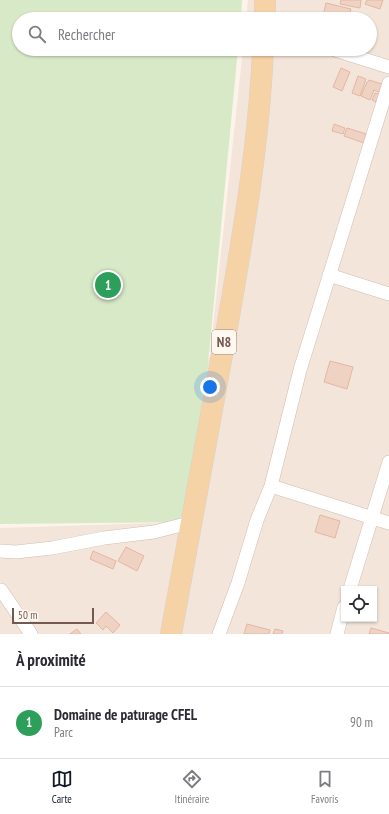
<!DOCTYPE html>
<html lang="fr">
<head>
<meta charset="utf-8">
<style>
	body { margin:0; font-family:"PT Sans Narrow",sans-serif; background:#f2f2f3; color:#2b2b33 }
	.controls { position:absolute; right:12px; bottom:12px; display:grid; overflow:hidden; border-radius:0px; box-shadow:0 1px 3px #0004 }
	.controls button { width:36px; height:36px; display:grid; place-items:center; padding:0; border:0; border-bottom:1px solid #e1e1e2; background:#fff; color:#2b2b33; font:20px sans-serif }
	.scale { position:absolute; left:12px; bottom:10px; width:82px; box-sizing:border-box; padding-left:4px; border:2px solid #76594e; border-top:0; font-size:11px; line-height:14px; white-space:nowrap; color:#76594e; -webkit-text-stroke:3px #fef8f0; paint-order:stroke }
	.you { position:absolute; left:210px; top:387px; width:14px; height:14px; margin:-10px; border:3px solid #fff; border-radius:50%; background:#1a73e8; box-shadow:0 0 0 6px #1a73e833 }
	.badge { display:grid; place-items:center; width:26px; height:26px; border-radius:50%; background:#111827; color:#fff; font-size:13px; font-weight:700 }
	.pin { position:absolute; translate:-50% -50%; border:2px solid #fff; box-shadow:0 1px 4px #0006 }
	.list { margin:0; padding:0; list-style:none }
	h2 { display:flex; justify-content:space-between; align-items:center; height:52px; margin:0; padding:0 16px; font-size:17px }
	h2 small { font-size:13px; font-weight:400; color:#7c7c81 }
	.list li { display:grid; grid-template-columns:26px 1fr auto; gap:12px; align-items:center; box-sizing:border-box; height:72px; padding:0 16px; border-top:1px solid #e1e1e2 }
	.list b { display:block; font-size:15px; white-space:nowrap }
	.list p { margin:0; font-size:13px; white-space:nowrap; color:#7c7c81 }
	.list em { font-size:13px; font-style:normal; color:#7c7c81 }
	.icon { flex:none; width:22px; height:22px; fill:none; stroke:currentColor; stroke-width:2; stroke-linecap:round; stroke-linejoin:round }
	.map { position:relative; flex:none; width:389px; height:634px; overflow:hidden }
	.search { position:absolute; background:#fff; box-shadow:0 1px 3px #0004; left:12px; right:12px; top:12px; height:44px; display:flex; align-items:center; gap:10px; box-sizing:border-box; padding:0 14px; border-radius:22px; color:#7c7c81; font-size:15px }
	.sheet { height:124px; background:#fff }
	nav { display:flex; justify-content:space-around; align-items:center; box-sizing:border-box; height:56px; border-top:1px solid #e1e1e2; background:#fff; font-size:11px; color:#7c7c81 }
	nav a { display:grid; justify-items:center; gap:2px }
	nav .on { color:#111827 }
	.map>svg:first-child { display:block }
</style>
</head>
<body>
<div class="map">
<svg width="389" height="634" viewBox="0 0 389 634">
	<rect width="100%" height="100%" fill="#fcf4ea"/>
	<path fill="#f3e5d9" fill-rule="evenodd" d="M248,0H389V634H0V528L159,523L210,355L243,49H370V19H246ZM344,589H374V619H344Z"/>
	<path fill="#d8e9c8" d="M0,0H242L241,19H19V49H238L193,522L0,524Z"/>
	<path fill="#f0d2c3" stroke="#e2b7a4" d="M341,0H361L360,8L340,4Z
		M367,0H383L380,9L365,4Z
		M326,3L351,9L348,19H322Z
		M341,68L350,72L342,91L333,87Z
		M358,76L366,79L360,96L352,93Z
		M369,80L382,84L379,92L374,90L370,100L361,96L367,82H368Z
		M375,93L379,94L376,102L372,100Z
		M334,124L345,128L343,134L332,131Z
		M347,128L366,134L364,143L344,136Z
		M330,361L353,367L347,389L324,382Z
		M320,515L340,521L335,538L315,532Z
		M126,547L144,556L137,571L118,561Z
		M93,551L116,561L113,569L90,559Z
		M106,612L120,625L113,633L106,626L103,630L96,623Z
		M247,624L270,630L269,634H244Z
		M371,628L389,633V634H369Z
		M77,629L81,634H70Z
		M275,629L283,631L282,634H273Z"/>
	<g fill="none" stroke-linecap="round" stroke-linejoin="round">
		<defs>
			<path id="minor" d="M332,49L389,67
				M329,275L389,294
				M271,486L389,523
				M0,551L16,552L52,548L104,538L154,532L193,522
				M350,589L389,462
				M1,590L31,634
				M219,634L238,583L257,520L271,486L300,370L389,83
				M337,634L344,607"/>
			<path id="primary" d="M265,19V0
				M171,634C191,530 210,426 228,322C244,230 259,142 263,49"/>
		</defs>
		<use href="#minor" stroke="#d0bdb2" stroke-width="14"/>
		<use href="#primary" stroke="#d9d1cd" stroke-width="22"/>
		<use href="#minor" stroke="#fff" stroke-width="13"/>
		<use href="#primary" stroke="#f6d3a6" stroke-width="21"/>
	</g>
	<g text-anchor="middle" stroke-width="3" stroke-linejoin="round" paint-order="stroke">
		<rect fill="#fef8f0" stroke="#9f897f" stroke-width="1" x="212" y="330" width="24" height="24" rx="3"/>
		<g font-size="14" font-weight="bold" fill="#76594e">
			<text x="224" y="347">N8</text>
		</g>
	</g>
</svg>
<div class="controls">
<button><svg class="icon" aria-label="locate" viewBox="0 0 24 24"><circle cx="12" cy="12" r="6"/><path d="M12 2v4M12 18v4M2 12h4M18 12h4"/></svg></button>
</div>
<div class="scale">50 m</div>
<div class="you"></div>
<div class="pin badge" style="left:108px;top:285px;background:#2e9e5b">1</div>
<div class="search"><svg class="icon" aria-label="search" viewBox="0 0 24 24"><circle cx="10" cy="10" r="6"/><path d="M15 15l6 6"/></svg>Rechercher</div>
</div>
<section class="sheet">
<h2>À proximité<small></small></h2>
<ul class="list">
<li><span class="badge" style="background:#2e9e5b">1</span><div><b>Domaine de paturage CFEL</b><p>Parc</p></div><em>90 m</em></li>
</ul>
</section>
<nav>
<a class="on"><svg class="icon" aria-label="map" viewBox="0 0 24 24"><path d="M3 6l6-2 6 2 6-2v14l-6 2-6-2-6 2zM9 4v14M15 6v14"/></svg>Carte</a>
<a><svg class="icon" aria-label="directions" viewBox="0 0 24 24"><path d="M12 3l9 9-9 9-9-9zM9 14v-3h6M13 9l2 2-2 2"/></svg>Itinéraire</a>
<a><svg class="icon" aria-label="saved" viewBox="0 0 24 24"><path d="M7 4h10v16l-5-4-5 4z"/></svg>Favoris</a>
</nav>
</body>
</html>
